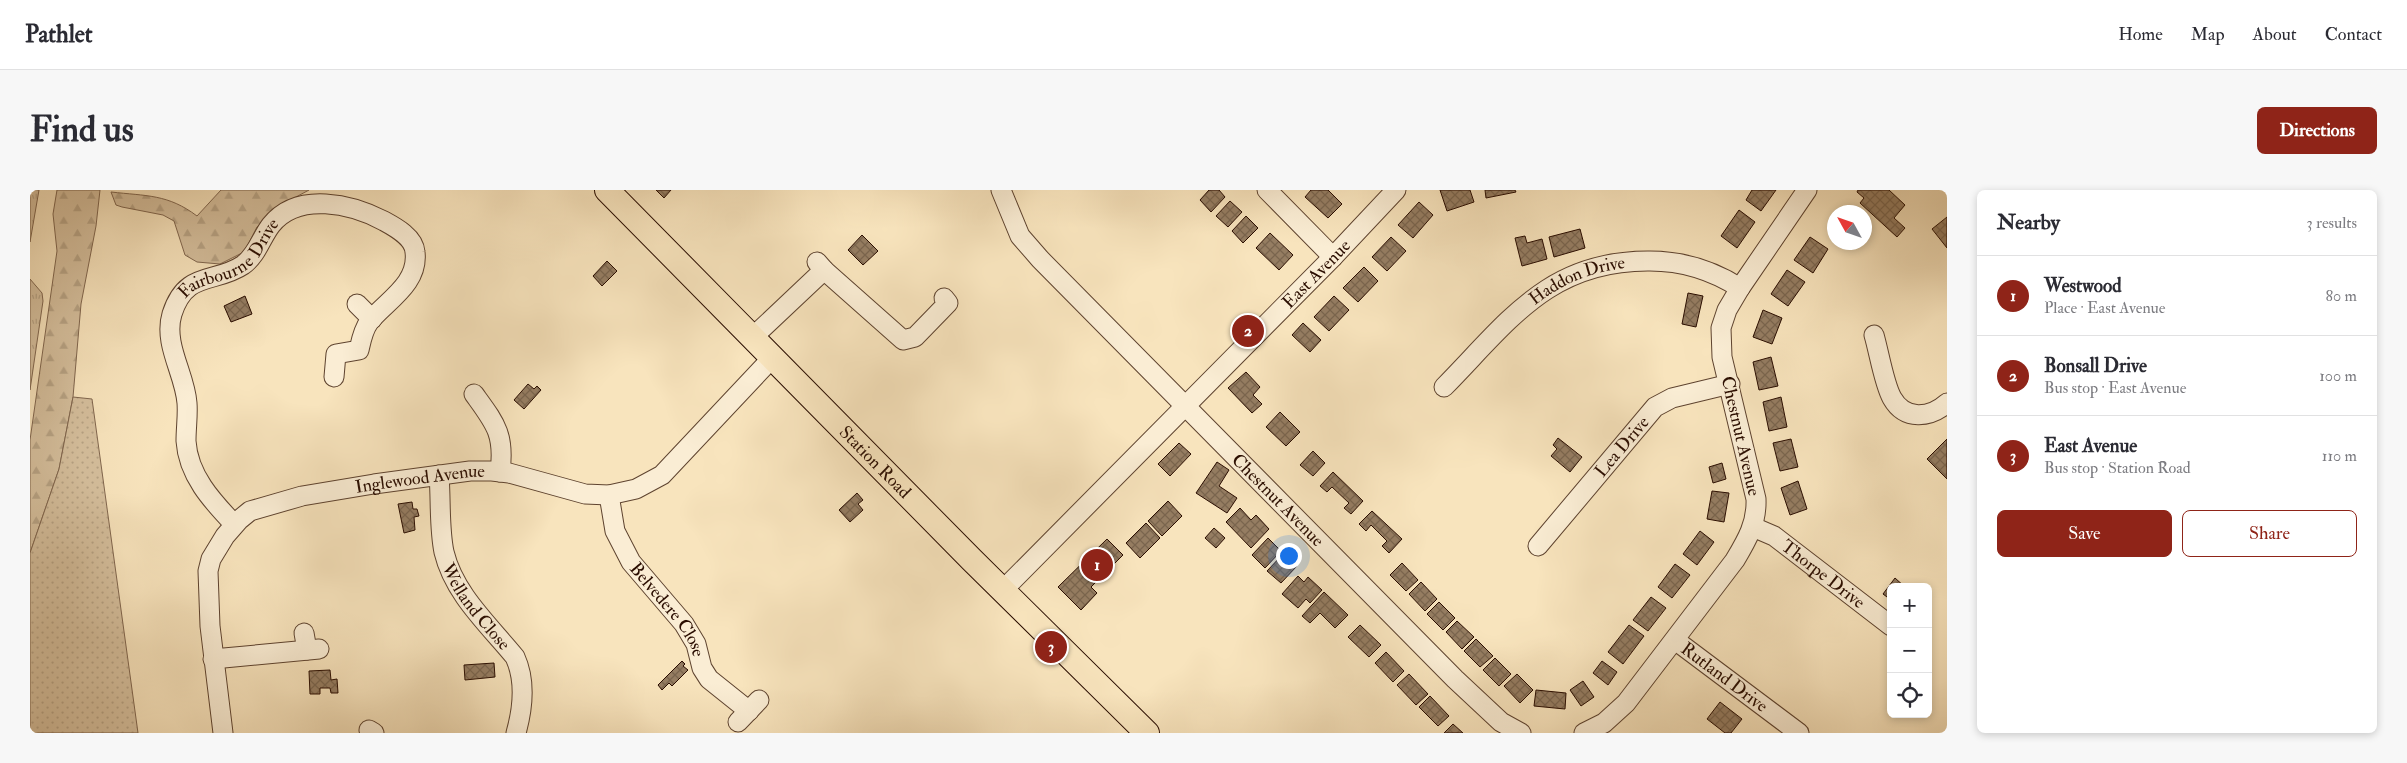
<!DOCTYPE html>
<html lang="en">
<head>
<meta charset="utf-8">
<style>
	body { margin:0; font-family:"IM FELL Double Pica",serif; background:#f7f7f7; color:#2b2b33 }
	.controls { position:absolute; right:15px; bottom:15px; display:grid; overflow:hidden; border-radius:8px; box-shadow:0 2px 8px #0003 }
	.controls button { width:45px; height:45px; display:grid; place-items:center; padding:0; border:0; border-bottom:1px solid #e1e1e2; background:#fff; color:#2b2b33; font:25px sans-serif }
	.compass { position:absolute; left:1797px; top:15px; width:45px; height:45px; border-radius:50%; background:#fff; box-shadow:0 2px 8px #0003; rotate:310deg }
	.you { position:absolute; left:1258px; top:365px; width:18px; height:18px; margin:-12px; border:4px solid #fff; border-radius:50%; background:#1a73e8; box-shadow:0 0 0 8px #1a73e833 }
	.badge { display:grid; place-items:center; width:32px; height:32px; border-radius:50%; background:#8f2418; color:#fff; font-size:16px; font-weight:700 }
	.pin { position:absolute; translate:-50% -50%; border:2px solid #fff; box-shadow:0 1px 5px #0006 }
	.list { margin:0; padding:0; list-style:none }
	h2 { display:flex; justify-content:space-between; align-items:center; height:65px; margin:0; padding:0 20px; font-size:21px }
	h2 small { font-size:16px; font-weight:400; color:#7c7c81 }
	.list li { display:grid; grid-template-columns:32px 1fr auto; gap:15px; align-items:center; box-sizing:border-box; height:80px; padding:0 20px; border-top:1px solid #e1e1e2 }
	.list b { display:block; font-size:19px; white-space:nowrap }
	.list p { margin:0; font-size:16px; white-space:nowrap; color:#7c7c81 }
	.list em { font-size:16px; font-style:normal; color:#7c7c81 }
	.actions { display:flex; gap:10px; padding:15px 20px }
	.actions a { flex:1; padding:11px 0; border:1px solid #8f2418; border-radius:8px; text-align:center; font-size:18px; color:#8f2418 }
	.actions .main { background:#8f2418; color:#fff }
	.icon { flex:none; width:28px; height:28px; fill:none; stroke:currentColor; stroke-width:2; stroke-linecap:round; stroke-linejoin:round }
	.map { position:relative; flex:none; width:1917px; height:543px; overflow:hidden; border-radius:8px }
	header { display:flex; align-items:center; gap:30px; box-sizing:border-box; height:70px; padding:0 25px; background:#fff; border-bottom:1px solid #e1e1e2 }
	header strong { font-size:24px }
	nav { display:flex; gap:28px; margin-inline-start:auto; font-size:18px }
	.intro { display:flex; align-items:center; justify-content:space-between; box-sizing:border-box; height:120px; padding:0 30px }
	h1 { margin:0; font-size:35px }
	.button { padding:12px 22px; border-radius:8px; background:#8f2418; color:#fff; font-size:18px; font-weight:700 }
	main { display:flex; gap:30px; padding:0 30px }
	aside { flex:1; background:#fff; border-radius:8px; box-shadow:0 2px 8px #0003 }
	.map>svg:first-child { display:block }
</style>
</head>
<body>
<header>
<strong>Pathlet</strong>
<nav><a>Home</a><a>Map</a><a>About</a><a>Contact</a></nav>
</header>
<div class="intro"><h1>Find us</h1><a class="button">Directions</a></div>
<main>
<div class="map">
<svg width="1917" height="543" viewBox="0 0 1917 543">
	<defs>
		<pattern id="grass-tufts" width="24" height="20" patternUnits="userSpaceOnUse" patternTransform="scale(1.25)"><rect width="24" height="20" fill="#d5bf9d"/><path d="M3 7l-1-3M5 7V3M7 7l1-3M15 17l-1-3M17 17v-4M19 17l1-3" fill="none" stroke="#b7a385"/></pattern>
		<pattern id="forest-firs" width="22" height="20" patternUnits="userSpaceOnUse" patternTransform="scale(1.25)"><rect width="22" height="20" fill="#d5bf9d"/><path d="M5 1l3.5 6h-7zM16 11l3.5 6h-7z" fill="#b7a385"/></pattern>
		<pattern id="park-dots" width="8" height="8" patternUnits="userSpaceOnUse" patternTransform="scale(1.25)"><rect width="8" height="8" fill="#d5bf9d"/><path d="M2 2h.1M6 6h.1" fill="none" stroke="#b7a385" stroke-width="1.8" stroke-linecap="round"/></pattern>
		<pattern id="building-cross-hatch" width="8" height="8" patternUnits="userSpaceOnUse" patternTransform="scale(1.25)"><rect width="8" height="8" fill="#957d62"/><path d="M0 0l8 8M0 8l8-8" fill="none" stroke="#7a654e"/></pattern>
	</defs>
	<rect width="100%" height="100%" fill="#f8e4bd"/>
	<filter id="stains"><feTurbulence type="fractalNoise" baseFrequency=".004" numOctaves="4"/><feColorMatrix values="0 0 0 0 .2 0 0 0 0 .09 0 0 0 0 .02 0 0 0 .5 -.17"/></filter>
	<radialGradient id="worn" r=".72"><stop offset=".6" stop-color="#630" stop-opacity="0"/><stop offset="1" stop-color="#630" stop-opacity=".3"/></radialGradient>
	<path fill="url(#grass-tufts)" stroke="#80664e" d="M0,0H9L0,52Z
		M0,89L12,103L13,111L0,200Z"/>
	<path fill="url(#forest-firs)" stroke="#80664e" d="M27,0H70L66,36L51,114L43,207L29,279L0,363V250L27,61L23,24Z
		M191,0H279L253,14L227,37L214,62L190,74L167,72L155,65L144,31L133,25L92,17L86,15L81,2C116,6 138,4 167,26Z"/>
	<path fill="url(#park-dots)" stroke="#80664e" d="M43,207L62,209L108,543H0V363L29,279Z"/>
	<path fill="url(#building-cross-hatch)" stroke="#2a0d00" d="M626,0H641L634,8Z
		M1179,0H1189L1195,7L1181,22L1170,10Z
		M1281,0H1298L1312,14L1298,28L1275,7Z
		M1410,0H1440L1444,12L1417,21Z
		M1455,0H1485L1486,2L1456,8Z
		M1722,0H1746L1731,21L1716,10Z
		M1828,0H1859L1875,15L1864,28L1875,38L1867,47L1830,13L1834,8L1827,2Z
		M1200,11L1212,22L1198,37L1186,26Z
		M1389,12L1403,25L1383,48L1368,35Z
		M1709,20L1725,32L1707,58L1691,46Z
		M1216,26L1228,38L1213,53L1202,41Z
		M1917,27V58L1902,39Z
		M1550,39L1555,58L1524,67L1519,47Z
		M1240,43L1263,65L1249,80L1226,58Z
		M832,45L848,61L833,75L818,60Z
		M1495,46L1497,53L1512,49L1517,69L1492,76L1485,48Z
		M1361,47L1376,61L1357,81L1342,67Z
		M1780,47L1798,59L1783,83L1764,70Z
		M577,71L587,81L572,96L563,86Z
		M1334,77L1348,91L1328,112L1313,98Z
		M1757,80L1775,92L1758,116L1741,104Z
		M1658,103L1673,106L1666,137L1652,134Z
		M215,106L222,124L201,132L194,116Z
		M1304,106L1319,120L1299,141L1284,127Z
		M1733,120L1752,128L1742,154L1723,147Z
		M1273,133L1291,150L1280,162L1262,145Z
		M1741,167L1748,196L1729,200L1723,172Z
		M1216,182L1230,197L1223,205L1232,214L1222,223L1198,198Z
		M498,194L504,199L507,196L511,200L494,219L484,210Z
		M1751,207L1757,237L1739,241L1733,212Z
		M1250,222L1270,242L1256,256L1236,237Z
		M1528,248L1552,267L1540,282L1521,266L1527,259L1523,255Z
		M1761,249L1768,277L1750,281L1743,253Z
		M1917,249V289L1897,269Z
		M1149,253L1161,264L1140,286L1128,274Z
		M1283,261L1295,273L1283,286L1270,275Z
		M1187,272L1199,280L1189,296L1207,308L1197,323L1166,303Z
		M1692,273L1696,289L1683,293L1679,277Z
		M1303,282L1333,311L1321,324L1314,318L1319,313L1302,297L1297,302L1290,296Z
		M1768,291L1777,319L1760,325L1751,298Z
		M1682,301L1699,303L1694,332L1677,329Z
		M827,303L833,310L828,314L833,320L820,332L809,320Z
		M1138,311L1152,326L1132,346L1118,331Z
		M382,312L383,319H387L389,326L384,327L385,340L374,343L368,314Z
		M1210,318L1221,330L1226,325L1239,339L1221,358L1196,332Z
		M1342,321L1372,349L1359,363L1352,356L1357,351L1341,335L1336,341L1329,334Z
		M1116,333L1130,348L1110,368L1096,353Z
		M1184,338L1195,348L1186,358L1175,348Z
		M1670,341L1684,352L1667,375L1653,364Z
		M1238,348L1251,361L1235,378L1222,365Z
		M1077,349L1093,365L1061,397L1067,403L1051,420L1028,397Z
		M1253,364L1267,376L1251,393L1237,381Z
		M1372,373L1388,390L1376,401L1360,385Z
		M1645,374L1660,385L1642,408L1628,397Z
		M1268,386L1274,392L1278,387L1292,400L1280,413L1276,409L1268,418L1252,404Z
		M1865,388L1875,397H1861V410L1853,404Z
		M1391,392L1407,409L1395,421L1379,404Z
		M1294,402L1318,425L1305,438L1290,423L1280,433L1272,426Z
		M1621,407L1636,418L1618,441L1603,430Z
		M1409,412L1425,428L1413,440L1397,424Z
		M1427,431L1444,447L1432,459L1416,442Z
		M1330,435L1351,455L1339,467L1318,447Z
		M1599,435L1614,446L1593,474L1578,462Z
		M1446,449L1463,466L1450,477L1434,461Z
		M1356,462L1374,481L1363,492L1345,473Z
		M1465,468L1481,484L1469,496L1453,480Z
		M652,471L655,474L653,476L658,480L642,496L639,493L632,500L628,495Z
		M1572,471L1587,482L1578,495L1563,483Z
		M464,473L465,487L435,490L434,475Z
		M300,480L301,490L307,489L308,503H301L300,498H290V504H280L279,481Z
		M1379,484L1398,504L1386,515L1367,495Z
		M1487,484L1503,500L1490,513L1474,496Z
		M1553,491L1564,507L1551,516L1540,500Z
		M1506,500L1536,503L1535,519L1504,516Z
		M1400,506L1419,526L1408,536L1389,517Z
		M1690,512L1712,529L1701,543H1695L1677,529Z
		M1423,534L1433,543H1414Z"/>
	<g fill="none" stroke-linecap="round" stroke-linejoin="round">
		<defs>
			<g id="minor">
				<path id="s1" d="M971,0L990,46L1010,69L1425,489L1471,532L1491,543"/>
				<path d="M1237,0L1303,67"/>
				<path d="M794,80L873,150L885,147L918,113L914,108"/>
				<path d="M327,114L342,129"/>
				<path d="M1844,145C1849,162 1854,194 1862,208C1875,231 1900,228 1917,213"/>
				<path d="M723,147L794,80L787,72"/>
				<path id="s2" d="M1414,197C1479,131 1519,70 1620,71C1654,71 1682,80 1710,98"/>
				<path d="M444,204C465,233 475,244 470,282"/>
				<path id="s3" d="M409,285C411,310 409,338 414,362C424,404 459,435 485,467C496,491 493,518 486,543"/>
				<path id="s4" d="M579,305L585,341L601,372L654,434L666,454L672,478L679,489L719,521"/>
				<path id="s5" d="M204,334C182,311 158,285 156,251C156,238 158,225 157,213C155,184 133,154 142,124C156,80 185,94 213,75C227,65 231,48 241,35C268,1 322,14 354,31C365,37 384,47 385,62C389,94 356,111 339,132C333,140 331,151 329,160L306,164L304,187"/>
				<path id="s6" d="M1723,337L1744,346L1861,436"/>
				<path id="s7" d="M1508,356L1625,217L1642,208L1700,194"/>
				<path id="s8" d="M973,400L1303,67L1366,0"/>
				<path d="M274,443L277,460"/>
				<path id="s9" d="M1645,450L1769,543"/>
				<path d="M183,469L289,459"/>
				<path d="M708,532L729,510"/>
				<path d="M339,540L344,543"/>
				<path id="s10" d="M193,543L180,436L178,381L181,369L195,346L209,330L220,321L272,306L344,294L440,281H462L479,283L555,304L579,305L606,299L632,285L743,167"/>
				<path d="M1554,543L1574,533L1596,513L1705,370C1717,350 1727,333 1726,309L1692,167L1691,138L1697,120L1710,98L1777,0"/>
			</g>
			<g id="major">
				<path id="s11" d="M577,0L942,370L1117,543"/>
			</g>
		</defs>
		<use href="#minor" stroke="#5e432f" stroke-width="21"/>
		<use href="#major" stroke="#2a0d00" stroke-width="26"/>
		<use href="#minor" stroke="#faedd4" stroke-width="19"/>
		<use href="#major" stroke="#f8e4bd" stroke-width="24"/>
	</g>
	<g text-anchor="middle" stroke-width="5" stroke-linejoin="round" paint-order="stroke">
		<g font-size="18" fill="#2a0d00" stroke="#faedd4">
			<text dy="6" stroke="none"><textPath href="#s5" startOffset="311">Fairbourne Drive</textPath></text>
			<text dy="6" stroke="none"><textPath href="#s8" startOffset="445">East Avenue</textPath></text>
			<text dy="6" stroke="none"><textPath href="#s2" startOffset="174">Haddon Drive</textPath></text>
			<text transform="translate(1711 246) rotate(77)" y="6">Chestnut Avenue</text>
			<text dy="6" stroke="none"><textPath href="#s7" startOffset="130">Lea Drive</textPath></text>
			<text dy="6" stroke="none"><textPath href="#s11" startOffset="382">Station Road</textPath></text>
			<text dy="6" stroke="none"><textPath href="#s10" startOffset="411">Inglewood Avenue</textPath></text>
			<text dy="6" stroke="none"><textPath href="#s1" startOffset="419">Chestnut Avenue</textPath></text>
			<text dy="6" stroke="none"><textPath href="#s6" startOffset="85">Thorpe Drive</textPath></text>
			<text dy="6" stroke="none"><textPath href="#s3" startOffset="141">Welland Close</textPath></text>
			<text dy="6" stroke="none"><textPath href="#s4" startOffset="132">Belvedere Close</textPath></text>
			<text dy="6" stroke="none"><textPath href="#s9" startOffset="62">Rutland Drive</textPath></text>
		</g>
	</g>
	<rect width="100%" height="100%" filter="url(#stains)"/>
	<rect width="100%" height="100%" fill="url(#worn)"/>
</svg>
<div class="controls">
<button>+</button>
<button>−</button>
<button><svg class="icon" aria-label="locate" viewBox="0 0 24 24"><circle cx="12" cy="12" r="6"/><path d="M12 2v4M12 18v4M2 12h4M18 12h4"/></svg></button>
</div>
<svg class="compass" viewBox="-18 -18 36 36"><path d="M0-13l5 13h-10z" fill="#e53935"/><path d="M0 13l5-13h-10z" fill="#7c7c81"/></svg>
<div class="you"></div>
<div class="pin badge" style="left:1067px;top:375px">1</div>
<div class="pin badge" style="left:1218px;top:141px">2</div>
<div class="pin badge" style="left:1021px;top:457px">3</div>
</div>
<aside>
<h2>Nearby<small>3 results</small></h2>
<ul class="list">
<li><span class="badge">1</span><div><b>Westwood</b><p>Place · East Avenue</p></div><em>80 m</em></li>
<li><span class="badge">2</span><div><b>Bonsall Drive</b><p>Bus stop · East Avenue</p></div><em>100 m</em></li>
<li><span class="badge">3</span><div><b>East Avenue</b><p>Bus stop · Station Road</p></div><em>110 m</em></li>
</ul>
<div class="actions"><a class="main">Save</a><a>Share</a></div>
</aside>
</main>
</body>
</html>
